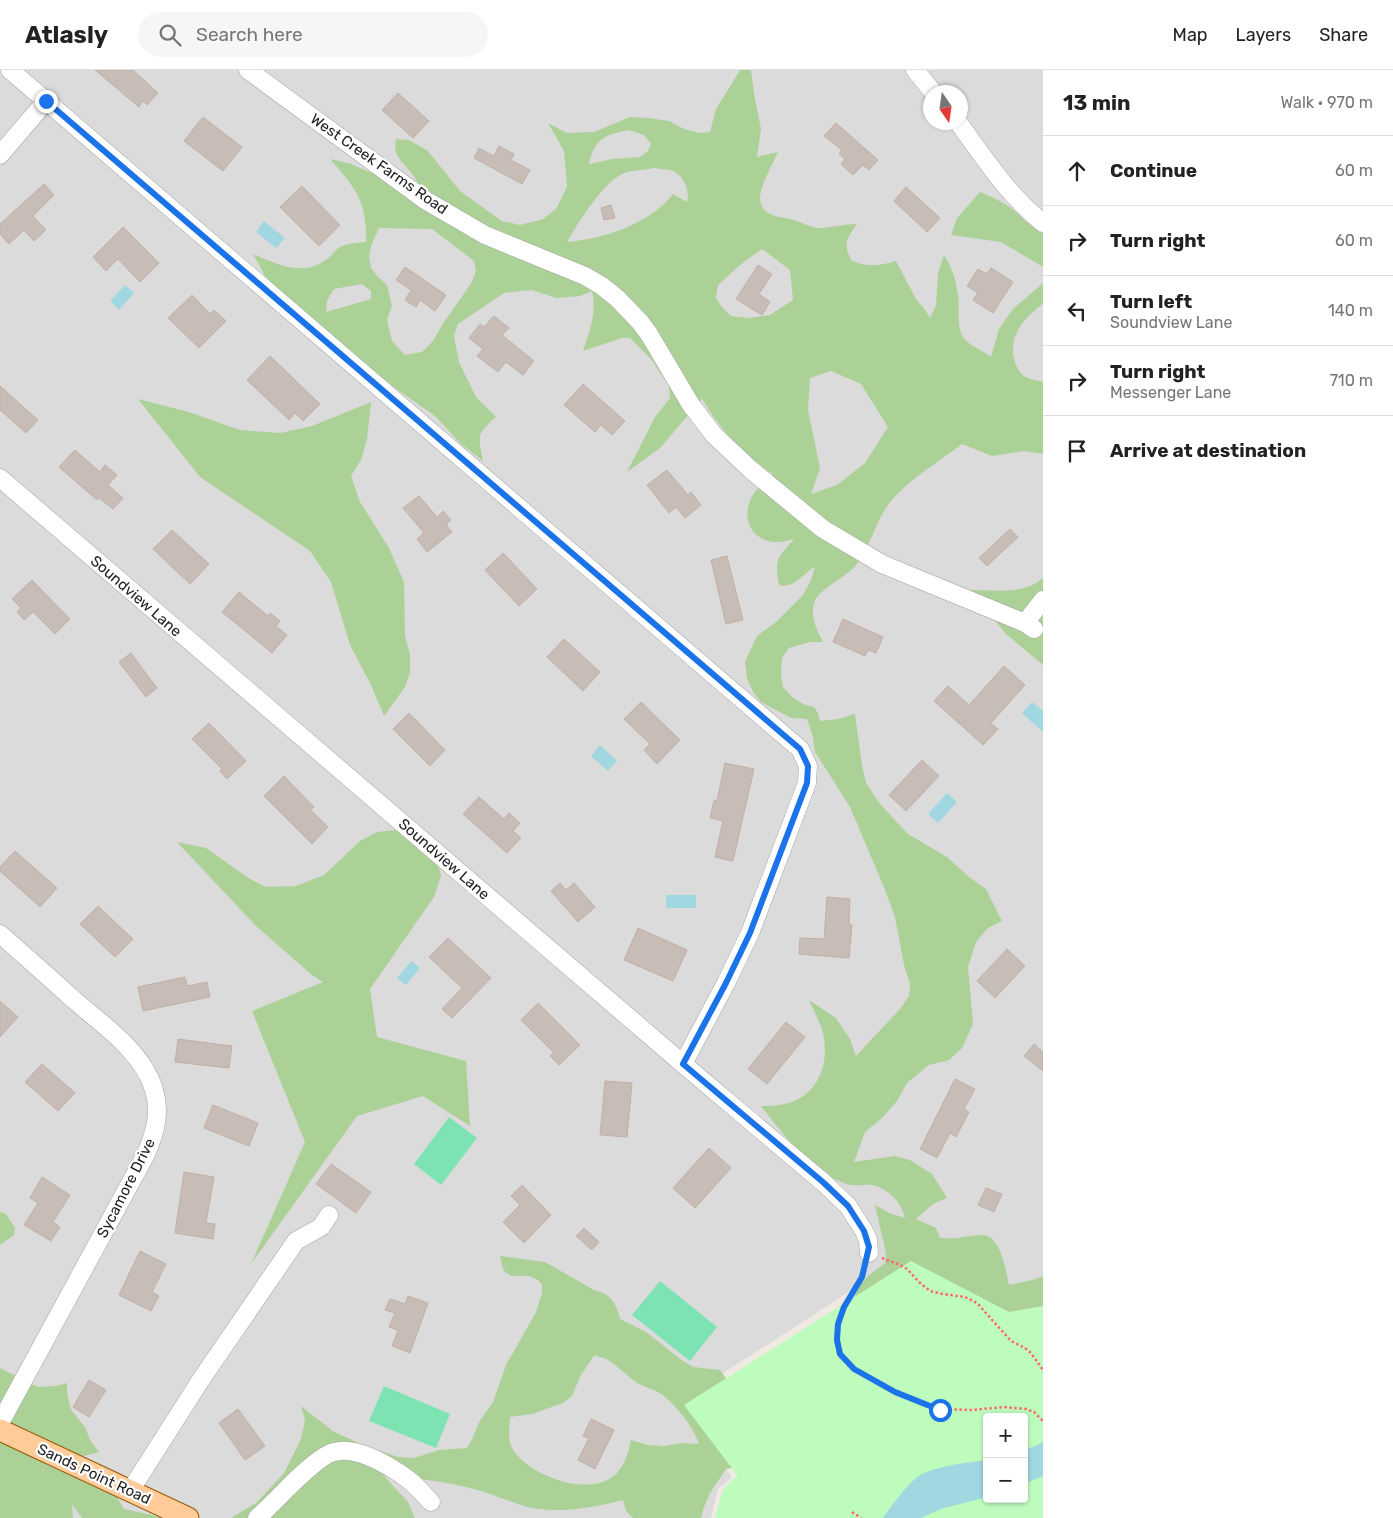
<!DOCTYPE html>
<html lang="en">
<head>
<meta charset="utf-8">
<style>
	body { margin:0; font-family:Rubik,sans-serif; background:#f6f6f6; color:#222 }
	.controls { position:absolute; right:15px; bottom:15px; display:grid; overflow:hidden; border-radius:5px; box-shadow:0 1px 4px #0004 }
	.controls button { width:45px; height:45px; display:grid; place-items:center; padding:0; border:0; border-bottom:1px solid #e0e0e0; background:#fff; color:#222; font:25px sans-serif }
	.compass { position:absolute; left:923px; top:15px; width:45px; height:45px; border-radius:50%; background:#fff; box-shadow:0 1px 4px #0004; rotate:167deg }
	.stop { position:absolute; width:15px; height:15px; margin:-11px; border:4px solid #1a73e8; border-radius:50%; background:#fff }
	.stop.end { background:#1a73e8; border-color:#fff; box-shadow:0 1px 5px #0008 }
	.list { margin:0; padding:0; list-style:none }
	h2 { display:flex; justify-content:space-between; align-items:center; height:65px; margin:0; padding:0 20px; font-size:21px }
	h2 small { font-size:16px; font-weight:400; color:#767676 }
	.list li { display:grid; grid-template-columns:32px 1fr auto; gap:15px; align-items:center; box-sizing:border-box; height:70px; padding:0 20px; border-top:1px solid #e0e0e0 }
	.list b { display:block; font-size:19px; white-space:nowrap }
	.list p { margin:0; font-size:16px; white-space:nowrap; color:#767676 }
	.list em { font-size:16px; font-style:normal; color:#767676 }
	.icon { flex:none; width:28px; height:28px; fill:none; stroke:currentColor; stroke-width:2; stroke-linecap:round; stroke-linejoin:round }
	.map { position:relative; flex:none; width:1043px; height:1448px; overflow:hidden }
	header { display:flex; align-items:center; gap:30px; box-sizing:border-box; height:70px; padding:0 25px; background:#fff; border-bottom:1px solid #e0e0e0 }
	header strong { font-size:24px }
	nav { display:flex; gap:28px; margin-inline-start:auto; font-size:18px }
	.search { width:350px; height:45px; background:#f6f6f6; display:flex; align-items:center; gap:12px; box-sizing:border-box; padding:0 18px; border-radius:28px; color:#767676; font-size:19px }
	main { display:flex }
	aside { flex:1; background:#fff }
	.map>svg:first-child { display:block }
</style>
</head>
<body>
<header>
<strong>Atlasly</strong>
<div class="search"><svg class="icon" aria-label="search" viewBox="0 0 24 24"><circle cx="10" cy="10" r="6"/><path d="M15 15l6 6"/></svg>Search here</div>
<nav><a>Map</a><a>Layers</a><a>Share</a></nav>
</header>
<main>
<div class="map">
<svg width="1043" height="1448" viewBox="0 0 1043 1448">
	<rect width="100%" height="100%" fill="#f0eae3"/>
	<path fill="#dcdbdb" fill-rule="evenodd" d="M0,0H1043V1232L909,1183L702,1317L678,1333L732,1407L718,1419L711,1448H0ZM931,22H961V52H931Z"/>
	<path fill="#acd196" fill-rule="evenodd" d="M740,0H751L754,24L761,59L757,87L778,82C773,93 759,119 760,129C762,149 783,146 797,151C806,154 813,159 822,158C834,157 845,154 857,154C847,169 842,174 852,191C868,197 880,196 896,191L916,229L925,240L930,248L936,236L938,203L944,185C952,197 956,210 958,225C960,238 956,256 963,267C969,276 983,280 991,287L999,259L1012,240L1043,213V234C1035,239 1021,253 1017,262C1010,276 1012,296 1024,306C1029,309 1037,311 1043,312V384L1024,381L992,386L962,374C936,394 905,411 886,438C874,455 870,479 856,495C846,508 819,518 814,533C810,547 817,560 823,572H810L789,578L782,588L781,605L783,617L792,627L805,635L814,637L818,643L820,651L838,649L855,644L862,696L866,713L880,734L908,764L947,787L969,807L986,819L1002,851L988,858L976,872L968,897L973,954L962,978L949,990L929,995L907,1013L897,1031L882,1048L865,1062L854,1092L895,1086L910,1090L932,1104L947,1128L933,1134L916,1149L936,1158L940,1168C957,1170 968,1165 983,1165C1001,1166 1006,1201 1009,1215L1036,1209L1043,1206V1236L1020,1246L851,1234L860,1215L868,1206L885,1193L886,1183L875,1135L889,1143L905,1148C901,1131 889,1119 872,1115C866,1114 859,1116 852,1115C846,1115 837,1110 831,1107C804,1091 780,1061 761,1036C769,1036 777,1036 785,1034C818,1026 830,994 823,963C820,952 814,941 809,930L836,948L850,969L856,986L900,939L909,926L910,914L904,895L895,847L883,815L850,737L815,682L813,667L807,649L791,648L761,632L753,622L747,608L745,592L757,566L776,552L803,525L811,510L815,497C803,503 795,519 779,515C774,488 778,488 794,469C789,470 784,472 779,472C750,473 739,446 754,423C759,416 767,410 773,404C742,384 721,360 702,329L660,378L627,402L655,347L670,328L669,316L651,289L630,268H622L583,281C590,260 597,242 592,221L580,226L556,228L532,220L504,223L458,254L454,266L459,292L476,327L496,347C476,364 478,366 483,391L461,374L435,346L395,318L292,233L265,206L253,184C275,193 301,207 324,191C329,189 332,184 336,180C344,173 355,173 366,172C367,131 356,119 330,89L351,94L385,109L418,114C411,95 391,92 396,69L409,70L428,81L460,121L502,151L520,155L543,149L556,139L567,117L564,81L548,53L567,63L594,62L630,47L649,48L669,51L684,59L700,63L710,62L716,39ZM629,60L644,65L651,74L648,81L640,87L612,89L589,94C595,68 605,65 629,60ZM654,98C659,99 666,99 671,100C684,105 690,120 687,132L673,124C650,154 603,169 567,172C579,152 604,109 627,102C636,100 645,100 654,98ZM379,158L432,159L474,191L476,201L472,212L444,252L433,271L422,282L405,285L392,271L387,250L392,236L387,215L377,206L371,198L369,186L371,176ZM762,179L790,200L793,230L770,245L749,248L731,246L722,237L716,228L718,215L740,195ZM362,214L371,221V229L326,242L327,231L334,219ZM831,301L861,314L888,357L865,393L837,415L811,424L820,398L808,340L810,308Z
		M980,122C991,127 1003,131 1012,139C1023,148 1030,157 1043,163V197L1001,172L951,165L957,148Z
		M138,329L189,342L240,360L280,363L312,356L371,332L367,369L361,390L351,406L360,432L389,478L404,512L405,566L410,585V602L405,617L384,646L371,615L350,575L331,512L310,481L200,407Z
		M1043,508V595L1006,564L969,520C993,520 1024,525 1043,508Z
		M396,760L415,771L438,793L441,806L434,827L370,919L377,967L466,991L470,1056L423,1026L357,1046L251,1194L305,1072L252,941L323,912L312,905L256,856L177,772L206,778L250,809L266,817L296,816L324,805L360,771L377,762Z
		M0,1142L6,1144L15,1158L14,1165L0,1175Z
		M500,1186L545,1192L594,1220C610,1223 617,1234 620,1249L646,1262L683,1291L693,1297L720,1300L730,1314L987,1347L726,1399C714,1418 707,1424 701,1448H633L626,1441L623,1430C592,1438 560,1444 528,1437C510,1432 492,1424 474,1419C444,1411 414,1408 383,1405L408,1432L415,1448H231L256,1433L284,1403L301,1369L305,1350L301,1336L334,1362L363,1375L398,1387L414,1388L439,1380L466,1378L469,1375L474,1365L479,1352L493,1332L506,1295L536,1242L542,1223V1215L538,1210L529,1206H512L506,1203L503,1199ZM594,1286C612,1287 621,1302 636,1312C643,1317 651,1318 658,1322C673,1331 694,1357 699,1374L681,1373L664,1376L648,1375L631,1370C628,1383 625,1395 615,1405C589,1428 528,1406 512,1378C507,1369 510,1357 510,1347L532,1344L563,1333L572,1326L581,1305Z
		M0,1298L38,1317L56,1316L67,1313V1323L71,1340L85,1357L90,1370L99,1382L77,1388L0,1359Z
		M0,1360L32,1382L48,1396L107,1416L117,1427L124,1439L165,1448H82L72,1434L73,1448H0Z"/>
	<path fill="#bdfcbd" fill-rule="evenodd" d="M911,1191L1009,1242L1043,1236V1448H715L723,1420L737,1405L684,1335ZM987,1347H1024V1429H987Z"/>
	<path fill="#7de3b3" d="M449,1047L477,1068L441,1115L414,1094Z
		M660,1211L717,1257L690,1291L632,1245Z
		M384,1316L450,1344L436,1378L369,1351Z"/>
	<path fill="#a1d7e0" d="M264,151L285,168L276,178L256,162Z
		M125,215L134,223L119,240L110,231Z
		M1032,632L1043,641V662L1022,643Z
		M600,675L617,691L608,701L591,686Z
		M947,723L957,732L938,753L928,744Z
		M666,825H696V838H666Z
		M411,891L420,898L406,915L397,908Z
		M1043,1372V1406L1024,1414V1381Z
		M987,1390V1427L941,1439L921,1448H883C891,1437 910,1410 922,1404C941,1395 966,1393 987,1390Z"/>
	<path fill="#c8bcb6" stroke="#c2afa5" d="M95,0H133L158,23L147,35L143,31L139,37Z
		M398,23L429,51L413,68L382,40Z
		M203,47L242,77L223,101L184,71Z
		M836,53L878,90L869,100L863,95L853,105L841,94L845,89L839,84L842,80L824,66Z
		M499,76L514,84L511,90L530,100L522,114L474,88L479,78L494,86Z
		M44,114L54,125L33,146L46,160L34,171L24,160L9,174L0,164V154Z
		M302,116L340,155L319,176L280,137Z
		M906,117L940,148L927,162L894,131Z
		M611,135L615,148L604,150L601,138Z
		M123,157L159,193L140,212L118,189L106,201L93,187Z
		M758,195L772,204L759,224L770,232L762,245L736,229Z
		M405,197L446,225L435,241L420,230L416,237L405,230L411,220L396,210Z
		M991,198L1013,212L993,243L973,230L978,223L967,216L978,199L987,204Z
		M192,225L210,244L214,240L226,251L199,278L168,248Z
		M494,246L509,258L502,265L534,291L523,305L506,292L498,302L477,286L483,279L469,268L480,254L484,257Z
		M270,286L320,334L303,351L295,343L289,350L247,310Z
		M583,314L625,351L612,365L601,355L595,362L564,335Z
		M0,316L38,350L26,363L0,340Z
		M75,380L100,402L105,395L117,405L108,415L123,428L113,439L99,428L97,430L59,397Z
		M667,400L688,425L691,422L701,435L685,448L676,437L669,443L647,415Z
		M419,426L437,447L443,441L451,450L446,455L452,462L427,482L417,469L424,463L403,438Z
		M1010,459L1018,467L987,496L979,488Z
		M172,460L209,494L190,514L153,479Z
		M503,483L537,519L519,536L485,500Z
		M727,486L743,550L726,554L711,490Z
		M32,510L70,549L55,564L33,542L24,550L17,542L21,538L12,529Z
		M239,522L268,546L270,543L280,551L276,556L287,565L272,583L222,542Z
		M843,549L883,567L876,583L868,580L865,586L833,572Z
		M564,569L600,602L583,621L547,587Z
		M131,583L157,618L146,627L119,592Z
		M1004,596L1025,615L991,653L998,659L983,675L934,631L948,616L969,635Z
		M641,632L680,670L657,694L644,680L650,674L624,649Z
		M409,643L445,680L430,696L393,659Z
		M209,653L246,691L227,709L220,701L222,699L192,669Z
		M922,690L939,706L906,741L889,725Z
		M725,693L754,699L733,791L715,787L723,751L710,748L714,730L717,731Z
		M284,706L314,737L311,740L328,757L312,774L264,726Z
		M479,727L504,749L509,743L520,753L513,761L521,768L507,783L463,744Z
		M15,781L57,818L40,837L0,801V797Z
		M560,813L566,820L574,813L595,837L578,852L551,821Z
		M827,827L850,829L849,854L852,855L849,888L799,884L800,868L824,869Z
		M98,836L133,869L115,887L80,854Z
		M638,858L687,880L673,911L624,890Z
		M448,868L491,908L452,948L442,939L462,918L429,887Z
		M1007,879L1025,896L995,928L977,911Z
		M185,907L187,916L207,912L210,927L143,941L138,917Z
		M0,931L18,947L0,967Z
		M538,933L580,975L559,995L550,986L554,983L521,950Z
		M786,952L805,967L767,1014L748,999Z
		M178,969L232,976L229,998L175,992Z
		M1034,974L1043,982V1001L1024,986Z
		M42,994L75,1023L58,1041L25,1012Z
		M955,1009L975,1019L964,1039L969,1042L956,1067L950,1063L937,1088L920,1079Z
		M605,1011L632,1013L627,1067L600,1065Z
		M213,1035L258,1053L249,1076L204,1058Z
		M709,1078L731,1098L695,1138L673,1118Z
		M331,1094L371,1122L356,1143L316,1114Z
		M184,1102L214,1107L206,1153L215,1154L213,1169L175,1163Z
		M42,1107L70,1125L53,1152L60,1157L51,1171L24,1155L38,1133L30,1128Z
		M522,1115L551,1145L524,1173L503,1152L520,1135L511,1126Z
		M986,1118L1002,1124L994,1142L978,1135Z
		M584,1158L599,1172L592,1180L576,1166Z
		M140,1181L166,1194L152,1222L159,1226L151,1241L119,1225Z
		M408,1226L428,1233L410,1283L392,1276L398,1260L389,1257L395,1243L385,1240L390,1229L405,1234Z
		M89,1310L106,1320L89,1347L73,1337Z
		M238,1339L265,1376L245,1390L219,1353Z
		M591,1349L614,1360L595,1399L578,1390L589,1368L583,1366Z"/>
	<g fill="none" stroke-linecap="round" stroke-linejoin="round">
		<defs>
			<path id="minor" d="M10,0L800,679L808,696L807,713L750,863L726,913L683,994
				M248,0L425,130L485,165L585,206L602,216L618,229L640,252L649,264L691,335L714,365L750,399L823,459L882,494L1025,553L1034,559
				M915,0L933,22
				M958,52C984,88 1008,125 1043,153
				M0,85L46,31
				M0,408L683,994L824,1113L848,1136L864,1161L868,1170L869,1183
				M1025,553L1043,530
				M0,864C25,886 50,908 74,930C102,954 144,983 154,1020C161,1043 155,1064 145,1086L0,1353
				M130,1421L202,1308L296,1171L321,1157L329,1145
				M257,1448C280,1428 300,1402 325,1386C349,1370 389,1395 409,1410C417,1416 424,1425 431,1432"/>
			<path id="major" d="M0,1360L188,1448"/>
		</defs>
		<use href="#minor" stroke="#a5a5a5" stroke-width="19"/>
		<use href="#major" stroke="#985900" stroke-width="23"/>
		<path stroke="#ff6865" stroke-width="2.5" stroke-dasharray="2.5 2.5" stroke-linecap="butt" d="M882,1188L900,1195L907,1199L919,1212L930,1221L943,1224L965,1227L977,1233L1011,1271L1025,1278L1031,1283L1043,1300
			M865,1196L862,1207L844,1237L838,1254L837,1270L840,1284L854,1299L895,1323L940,1339L972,1340L1004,1337L1026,1339L1034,1342L1043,1351
			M852,1442L861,1448"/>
		<use href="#minor" stroke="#fff" stroke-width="18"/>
		<use href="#major" stroke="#ffcb99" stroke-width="21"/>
	</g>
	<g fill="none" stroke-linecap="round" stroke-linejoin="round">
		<path stroke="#1a73e8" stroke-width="6" d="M46,31L800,679L808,696L807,713L750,863L726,913L683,994L824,1113L848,1136L864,1161L869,1177L862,1207L844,1237L838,1254L837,1270L840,1284L854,1299L895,1322L940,1340"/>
	</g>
	<g text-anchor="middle" stroke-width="4.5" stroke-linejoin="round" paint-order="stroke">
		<g font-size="15" fill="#1e1e1e" stroke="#fff">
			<text transform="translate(379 94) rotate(35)" y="5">West Creek Farms Road</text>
			<text transform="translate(136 526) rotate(41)" y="5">Soundview Lane</text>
			<text transform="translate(444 789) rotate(41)" y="5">Soundview Lane</text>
			<text transform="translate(126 1118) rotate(-63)" y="5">Sycamore Drive</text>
			<text transform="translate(94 1404) rotate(25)" y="5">Sands Point Road</text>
		</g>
	</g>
</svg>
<div class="controls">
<button>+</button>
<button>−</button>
</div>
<svg class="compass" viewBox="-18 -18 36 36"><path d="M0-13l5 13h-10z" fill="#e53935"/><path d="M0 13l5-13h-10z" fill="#767676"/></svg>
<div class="stop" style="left:940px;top:1340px"></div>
<div class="stop end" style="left:46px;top:31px"></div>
</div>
<aside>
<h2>13 min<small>Walk · 970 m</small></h2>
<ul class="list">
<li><svg class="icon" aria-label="ahead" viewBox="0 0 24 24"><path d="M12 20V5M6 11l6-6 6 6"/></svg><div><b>Continue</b></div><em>60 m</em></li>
<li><svg class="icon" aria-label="right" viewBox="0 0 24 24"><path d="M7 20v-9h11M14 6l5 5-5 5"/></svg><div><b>Turn right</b></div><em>60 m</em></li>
<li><svg class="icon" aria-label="left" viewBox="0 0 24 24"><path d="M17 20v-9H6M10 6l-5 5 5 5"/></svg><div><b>Turn left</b><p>Soundview Lane</p></div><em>140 m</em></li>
<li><svg class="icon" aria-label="right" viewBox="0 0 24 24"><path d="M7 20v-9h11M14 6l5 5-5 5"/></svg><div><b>Turn right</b><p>Messenger Lane</p></div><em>710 m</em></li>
<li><svg class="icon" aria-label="arrive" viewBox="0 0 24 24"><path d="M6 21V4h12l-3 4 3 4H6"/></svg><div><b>Arrive at destination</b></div></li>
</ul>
</aside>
</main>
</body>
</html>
